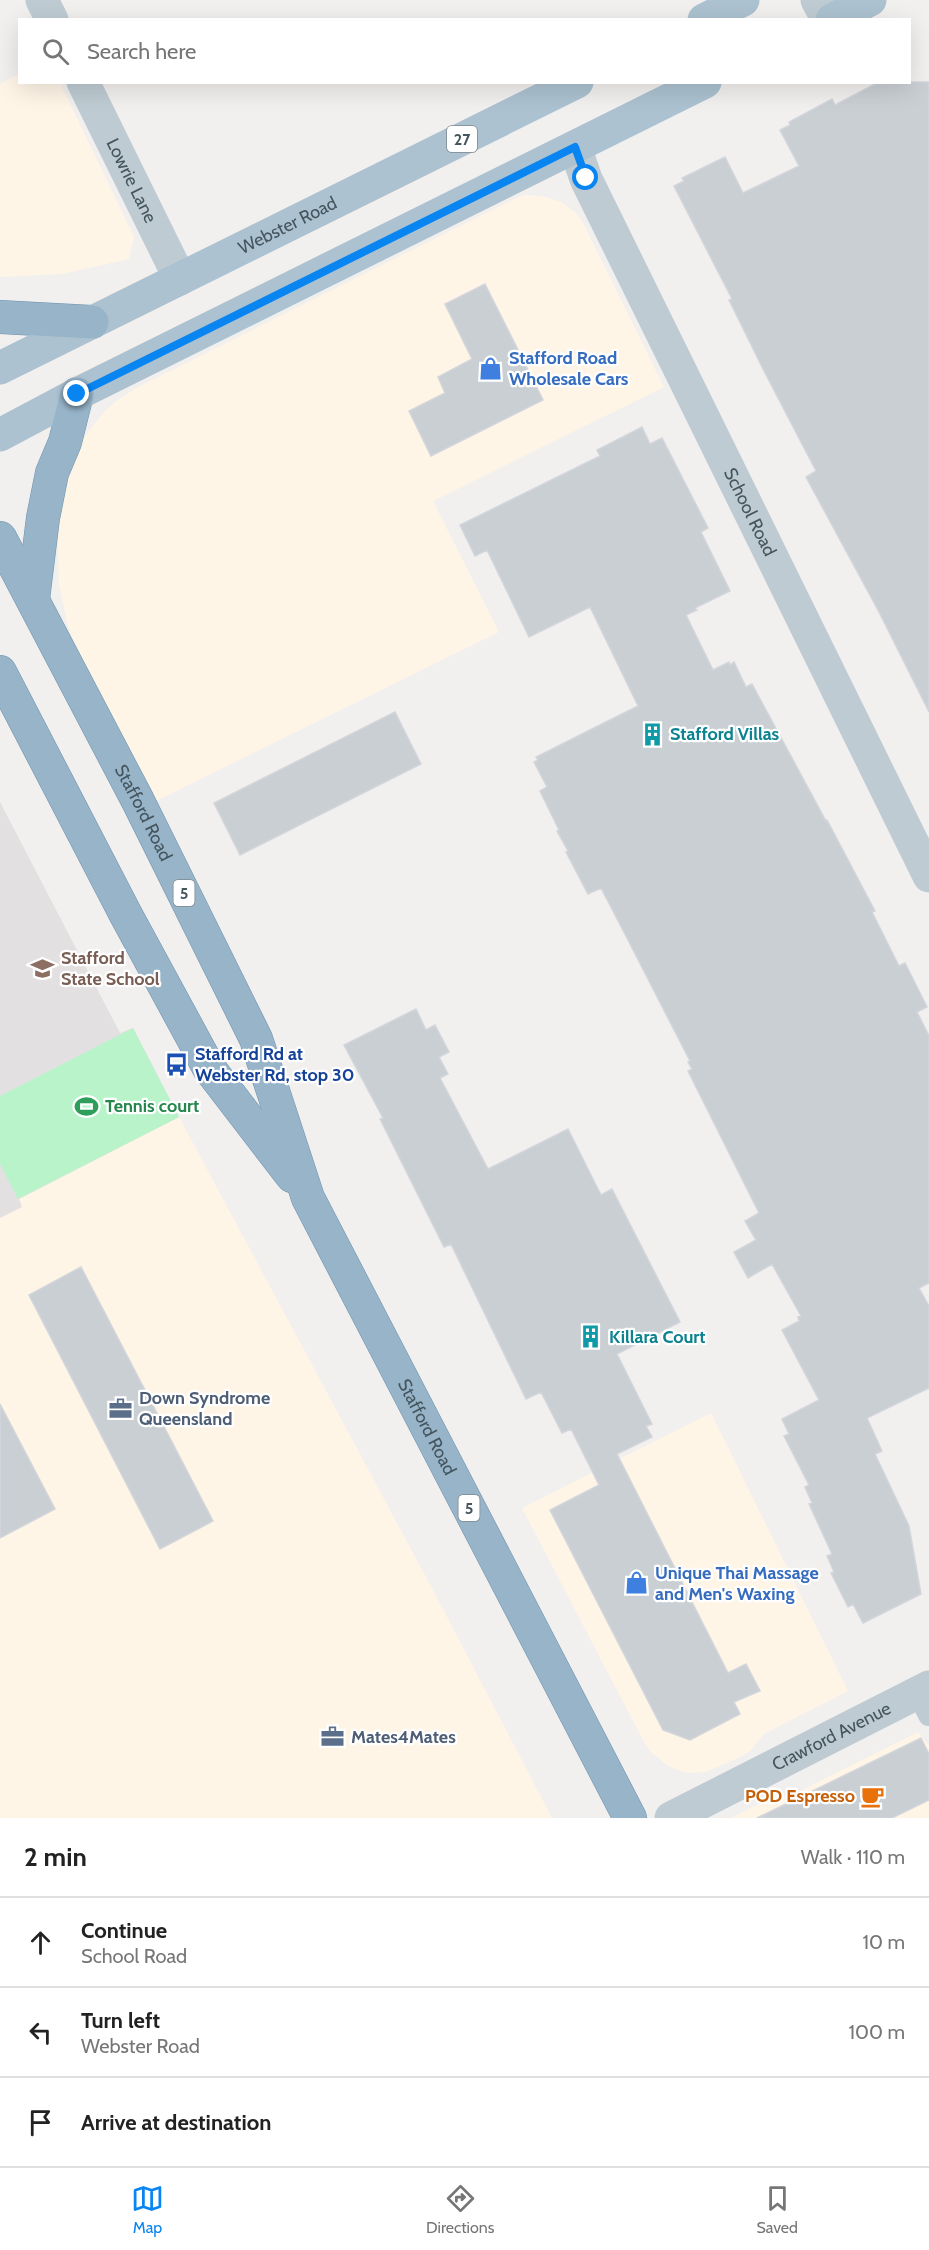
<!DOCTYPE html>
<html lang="en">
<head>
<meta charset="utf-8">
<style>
	body { margin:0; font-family:Cabin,sans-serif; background:#f6f6f6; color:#222 }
	.stop { position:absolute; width:18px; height:18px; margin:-14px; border:4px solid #0985f2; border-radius:50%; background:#fff }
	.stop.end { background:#0985f2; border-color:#fff; box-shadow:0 2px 6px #0008 }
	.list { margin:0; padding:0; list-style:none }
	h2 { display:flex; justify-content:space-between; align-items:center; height:78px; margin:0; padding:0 24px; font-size:26px }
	h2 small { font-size:20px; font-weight:400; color:#767676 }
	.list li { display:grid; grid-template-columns:39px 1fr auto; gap:18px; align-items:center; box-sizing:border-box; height:90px; padding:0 24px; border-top:2px solid #e0e0e0 }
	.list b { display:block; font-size:22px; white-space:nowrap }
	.list p { margin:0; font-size:20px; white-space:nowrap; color:#767676 }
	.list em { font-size:20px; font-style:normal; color:#767676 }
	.icon { flex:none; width:33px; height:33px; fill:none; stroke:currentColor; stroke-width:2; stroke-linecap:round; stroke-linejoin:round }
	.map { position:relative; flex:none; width:929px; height:1818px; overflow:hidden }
	.search { position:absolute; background:#fff; box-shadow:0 6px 24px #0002; left:18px; right:18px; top:18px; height:66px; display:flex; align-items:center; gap:15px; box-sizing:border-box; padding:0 21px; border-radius:0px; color:#767676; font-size:22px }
	.sheet { height:348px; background:#fff }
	nav { display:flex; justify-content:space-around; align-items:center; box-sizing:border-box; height:84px; border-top:2px solid #e0e0e0; background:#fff; font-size:16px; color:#767676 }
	nav a { display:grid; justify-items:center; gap:3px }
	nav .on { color:#0985f2 }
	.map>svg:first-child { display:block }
</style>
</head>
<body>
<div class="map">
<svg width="929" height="1818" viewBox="0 0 929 1818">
	<rect width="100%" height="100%" fill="#f2efef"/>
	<path fill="#fef5e7" d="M19,74L20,82L60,83L134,237L129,259L62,274L0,277V84Z
		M526,195L542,196L561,202L576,213L583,223L664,387L433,501L499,632L156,801L75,646L67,622L59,584L57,526L66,481L85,436L104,412L116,401L140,386L516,198Z
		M179,1117L434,1592L552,1818H0V1538L2,1537L0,1534V1218L22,1207L18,1199Z
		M711,1413L848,1691L764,1734L750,1751L738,1758L706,1772L687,1773L668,1766L651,1752L644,1742L522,1508Z
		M918,1732L929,1745V1818H731L777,1795L788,1797Z"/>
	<path fill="#e3e0e1" d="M0,802L120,1033L133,1028L179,1117L19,1199L22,1207L0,1218Z"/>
	<path fill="#b9f3ca" d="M133,1028L179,1117L18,1199L0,1164V1096Z"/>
	<path fill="#cacfd4" stroke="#d2d6db" stroke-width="1.5" d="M879,82H929V712L879,612L806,477L816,471L764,371L729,300L732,299L674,186L684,181L682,178L725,157L743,193L799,166L780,130L790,125L789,122L832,99L835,105Z
		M485,284L543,400L431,456L409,411L445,393L438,377L472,359L445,304Z
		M642,427L650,444L662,438L708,528L701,532L730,591L695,608L697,610L686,615L713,670L729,662L730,665L734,662L746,687L752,684L826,821L827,820L875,911L872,912L899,966L905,963L927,1007L917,1012L929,1036V1283L919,1288L929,1306V1388L867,1418L882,1451L875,1454L909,1526L921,1594L863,1623L853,1604L848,1607L831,1573L834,1572L827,1556L832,1554L809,1504L812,1503L805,1487L809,1485L784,1436L789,1434L782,1419L819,1400L782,1330L799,1321L798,1317L801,1316L772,1264L748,1278L734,1252L756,1240L745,1221L759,1213L688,1071L692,1069L688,1062L690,1061L629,942L601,888L588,894L566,852L568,851L557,831L559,830L540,791L547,787L534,762L538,760L536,757L638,706L590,607L529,637L487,550L475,556L460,525L600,456L597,450Z
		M395,712L421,764L240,855L214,803Z
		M416,1009L426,1030L435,1025L449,1052L439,1057L448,1074L440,1078L488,1169L568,1129L601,1195L612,1189L680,1322L617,1354L652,1424L646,1426L652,1437L617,1454L728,1673L746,1664L760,1691L734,1702L740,1714L690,1740L663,1730L550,1510L599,1485L571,1429L562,1433L541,1392L526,1399L451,1244L444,1247L380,1119L383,1118L344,1045Z
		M81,1267L213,1521L160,1549L29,1295Z
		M0,1404L55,1509L0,1538Z
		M921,1738L929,1754V1800L892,1818H757Z"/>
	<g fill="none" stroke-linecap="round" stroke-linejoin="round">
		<defs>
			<g id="trunk">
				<path d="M0,317L92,322"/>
				<path id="s5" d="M0,538L138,801L256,1039L308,1198L630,1818"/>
				<path d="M33,599L43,518L52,473L65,442L77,394"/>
				<path d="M0,672L126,915L209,1068L292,1176"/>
			</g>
		</defs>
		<use href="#trunk" stroke="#6d92ae" stroke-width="34"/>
		<path stroke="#becbd2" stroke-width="22" d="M918,1693L929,1715"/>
		<g stroke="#becbd2" stroke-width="33">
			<path d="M42,0L52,20"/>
			<path d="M817,0L828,20"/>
			<path id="s1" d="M83,82L180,279"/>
			<path id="s2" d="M575,147L586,179L929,876"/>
			<path id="s3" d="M671,1818L929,1687"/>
		</g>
		<g stroke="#acc2d0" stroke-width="33">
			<path d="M704,20L743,0"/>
			<path d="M832,20L870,0"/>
			<path id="s4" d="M0,368L577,82"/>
			<path d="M0,435L77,394L705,82"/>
		</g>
		<use href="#trunk" stroke="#97b4c9" stroke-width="33"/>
	</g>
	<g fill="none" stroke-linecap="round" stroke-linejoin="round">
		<path stroke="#0985f2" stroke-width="8" d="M77,394L575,147L586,178"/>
	</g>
	<defs>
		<symbol id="shop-bare" viewBox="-9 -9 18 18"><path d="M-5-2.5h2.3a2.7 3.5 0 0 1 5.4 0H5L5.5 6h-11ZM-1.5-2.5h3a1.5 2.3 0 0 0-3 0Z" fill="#3f7fe0" stroke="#fff" stroke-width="2.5" paint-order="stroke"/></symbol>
		<symbol id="building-bare" viewBox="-9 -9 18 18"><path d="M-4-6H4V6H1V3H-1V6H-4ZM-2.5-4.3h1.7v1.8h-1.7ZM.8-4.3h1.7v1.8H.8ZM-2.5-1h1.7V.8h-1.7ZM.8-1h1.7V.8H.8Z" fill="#0f9aa8" stroke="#fff" stroke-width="2.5" paint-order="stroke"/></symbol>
		<symbol id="school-bare" viewBox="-9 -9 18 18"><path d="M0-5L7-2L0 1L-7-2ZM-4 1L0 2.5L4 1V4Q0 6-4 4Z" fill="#8d6e63" stroke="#fff" stroke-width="2.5" paint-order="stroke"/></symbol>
		<symbol id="bus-bare" viewBox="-9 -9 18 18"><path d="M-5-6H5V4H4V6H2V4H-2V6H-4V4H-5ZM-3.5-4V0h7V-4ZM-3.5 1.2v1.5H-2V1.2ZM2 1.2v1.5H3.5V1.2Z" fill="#1a4fb4" stroke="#fff" stroke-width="2.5" paint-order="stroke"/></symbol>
		<symbol id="stadium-bare" viewBox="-9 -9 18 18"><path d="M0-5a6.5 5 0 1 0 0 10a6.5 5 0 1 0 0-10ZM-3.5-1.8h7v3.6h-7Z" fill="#2e9e5b" stroke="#fff" stroke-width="2.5" paint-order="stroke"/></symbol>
		<symbol id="office-bare" viewBox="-9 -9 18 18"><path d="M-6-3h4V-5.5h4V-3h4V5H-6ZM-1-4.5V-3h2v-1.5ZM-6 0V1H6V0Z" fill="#5c6f8a" stroke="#fff" stroke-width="2.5" paint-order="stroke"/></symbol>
		<symbol id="cafe-bare" viewBox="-9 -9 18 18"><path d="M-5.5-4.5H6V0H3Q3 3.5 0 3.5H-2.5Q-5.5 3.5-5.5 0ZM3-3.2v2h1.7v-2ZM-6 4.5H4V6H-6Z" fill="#e8710a" stroke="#fff" stroke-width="2.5" paint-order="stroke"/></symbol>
	</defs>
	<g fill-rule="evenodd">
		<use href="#shop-bare" x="474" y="352" width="33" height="33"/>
		<use href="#building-bare" x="636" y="718" width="33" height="33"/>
		<use href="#school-bare" x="26" y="952" width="33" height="33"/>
		<use href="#bus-bare" x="160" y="1048" width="33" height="33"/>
		<use href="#stadium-bare" x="70" y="1090" width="33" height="33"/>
		<use href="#building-bare" x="574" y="1320" width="33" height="33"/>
		<use href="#office-bare" x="104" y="1392" width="33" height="33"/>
		<use href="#shop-bare" x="620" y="1566" width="33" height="33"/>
		<use href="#office-bare" x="316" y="1720" width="33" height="33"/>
		<use href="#cafe-bare" x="856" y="1780" width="33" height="33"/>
	</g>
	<g text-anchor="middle" stroke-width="4.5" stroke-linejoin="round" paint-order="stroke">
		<g fill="#fff" stroke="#7d888e" stroke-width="1.5">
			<rect x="447" y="126" width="30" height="26" rx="4.5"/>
			<rect x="173.5" y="880" width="21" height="26" rx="4.5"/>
			<rect x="458.5" y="1495" width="21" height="26" rx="4.5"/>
		</g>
		<g font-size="16" font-weight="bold" fill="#45555e">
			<text x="462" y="145">27</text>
			<text x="184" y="899">5</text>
			<text x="469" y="1514">5</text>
		</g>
		<g font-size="18" fill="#45555e" stroke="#fff">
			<text dy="6" stroke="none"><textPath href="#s1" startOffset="110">Lowrie Lane</textPath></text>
			<text dy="6" stroke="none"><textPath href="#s4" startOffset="321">Webster Road</textPath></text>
			<text dy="6" stroke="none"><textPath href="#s2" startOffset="405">School Road</textPath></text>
			<text dy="6" stroke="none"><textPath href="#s5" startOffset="310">Stafford Road</textPath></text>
			<text dy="6" stroke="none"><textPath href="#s5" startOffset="988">Stafford Road</textPath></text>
			<text dy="6" stroke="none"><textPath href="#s3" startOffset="180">Crawford Avenue</textPath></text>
		</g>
		<g font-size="18" font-weight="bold" fill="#366cbe" stroke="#fff" text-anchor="start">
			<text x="509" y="364">Stafford Road<tspan x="509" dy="21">Wholesale Cars</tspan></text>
			<text x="655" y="1579">Unique Thai Massage<tspan x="655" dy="21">and Men's Waxing</tspan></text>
		</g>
		<g font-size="18" font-weight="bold" fill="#0d838f" stroke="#fff" text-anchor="start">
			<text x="670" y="740">Stafford Villas</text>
			<text x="609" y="1343">Killara Court</text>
		</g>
		<g font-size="18" font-weight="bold" fill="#785e54" stroke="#fff" text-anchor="start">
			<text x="61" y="964">Stafford<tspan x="61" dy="21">State School</tspan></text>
		</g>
		<g font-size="18" font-weight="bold" fill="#164399" stroke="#fff" text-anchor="start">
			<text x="195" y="1060">Stafford Rd at<tspan x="195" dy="21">Webster Rd, stop 30</tspan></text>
		</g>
		<g font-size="18" font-weight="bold" fill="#27864d" stroke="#fff" text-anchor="start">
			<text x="105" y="1112">Tennis court</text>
		</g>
		<g font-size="18" font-weight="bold" fill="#4e5e75" stroke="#fff" text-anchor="start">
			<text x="139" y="1404">Down Syndrome<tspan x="139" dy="21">Queensland</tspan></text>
			<text x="351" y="1743">Mates4Mates</text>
		</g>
		<g font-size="18" font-weight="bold" fill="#c56008" stroke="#fff" text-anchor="end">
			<text x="855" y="1802">POD Espresso</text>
		</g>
	</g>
</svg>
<div class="stop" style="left:586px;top:178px"></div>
<div class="stop end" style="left:77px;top:394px"></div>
<div class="search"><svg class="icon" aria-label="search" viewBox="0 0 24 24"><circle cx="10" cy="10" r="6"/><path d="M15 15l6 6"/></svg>Search here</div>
</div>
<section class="sheet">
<h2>2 min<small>Walk · 110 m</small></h2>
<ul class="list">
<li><svg class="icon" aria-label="ahead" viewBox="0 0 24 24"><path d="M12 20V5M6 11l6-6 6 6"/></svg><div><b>Continue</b><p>School Road</p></div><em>10 m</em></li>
<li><svg class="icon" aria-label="left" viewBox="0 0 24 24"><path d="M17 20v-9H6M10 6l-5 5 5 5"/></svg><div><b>Turn left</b><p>Webster Road</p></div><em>100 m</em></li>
<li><svg class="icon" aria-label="arrive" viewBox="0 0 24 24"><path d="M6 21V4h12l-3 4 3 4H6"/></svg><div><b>Arrive at destination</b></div></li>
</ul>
</section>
<nav>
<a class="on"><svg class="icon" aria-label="map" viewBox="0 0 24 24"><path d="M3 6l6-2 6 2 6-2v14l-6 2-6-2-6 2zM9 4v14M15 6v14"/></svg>Map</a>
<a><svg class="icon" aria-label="directions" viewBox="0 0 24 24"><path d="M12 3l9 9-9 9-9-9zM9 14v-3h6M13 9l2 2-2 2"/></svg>Directions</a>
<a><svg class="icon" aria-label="saved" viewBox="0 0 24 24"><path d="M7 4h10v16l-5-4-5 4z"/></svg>Saved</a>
</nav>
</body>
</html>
